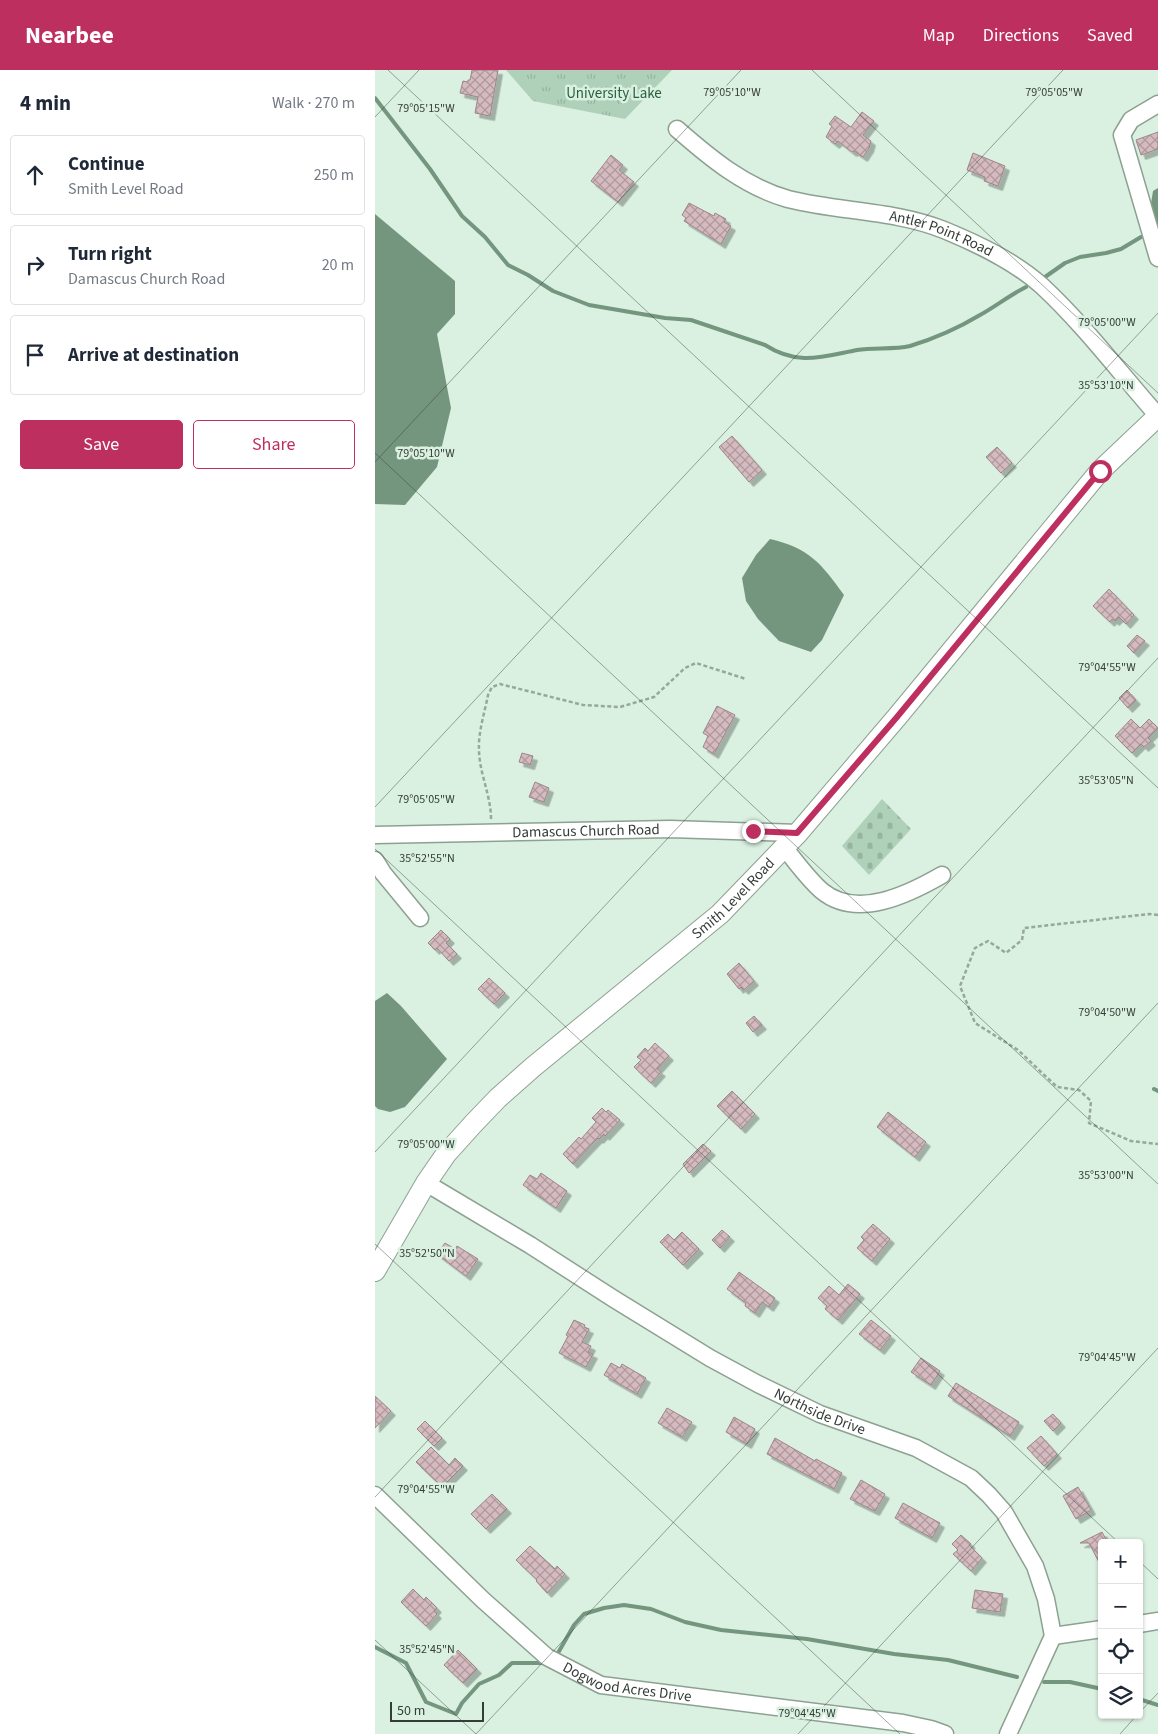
<!DOCTYPE html>
<html lang="en">
<head>
<meta charset="utf-8">
<style>
	body { margin:0; font-family:"Source Sans 3",sans-serif; background:#f6f6f7; color:#1f2937 }
	.controls { position:absolute; right:15px; bottom:15px; display:grid; overflow:hidden; border-radius:5px; box-shadow:0 1px 4px #0004 }
	.controls button { width:45px; height:45px; display:grid; place-items:center; padding:0; border:0; border-bottom:1px solid #e0e1e3; background:#fff; color:#1f2937; font:25px sans-serif }
	.scale { position:absolute; left:15px; bottom:12px; width:94px; box-sizing:border-box; padding-left:5px; border:2px solid #343d37; border-top:0; font-size:14px; line-height:18px; white-space:nowrap; color:#343d37; -webkit-text-stroke:4px #daf0e0; paint-order:stroke }
	.stop { position:absolute; width:15px; height:15px; margin:-11px; border:4px solid #bd2f5e; border-radius:50%; background:#fff }
	.stop.end { background:#bd2f5e; border-color:#fff; box-shadow:0 1px 5px #0008 }
	.list { margin:0; padding:0; list-style:none }
	h2 { display:flex; justify-content:space-between; align-items:center; height:65px; margin:0; padding:0 20px; font-size:21px }
	h2 small { font-size:16px; font-weight:400; color:#747a83 }
	.list li { display:grid; grid-template-columns:32px 1fr auto; gap:15px; align-items:center; box-sizing:border-box; height:80px; margin:0 10px 10px; padding:0 10px; border:1px solid #e0e1e3; border-radius:5px }
	.list b { display:block; font-size:19px; white-space:nowrap }
	.list p { margin:0; font-size:16px; white-space:nowrap; color:#747a83 }
	.list em { font-size:16px; font-style:normal; color:#747a83 }
	.actions { display:flex; gap:10px; padding:15px 20px }
	.actions a { flex:1; padding:11px 0; border:1px solid #bd2f5e; border-radius:5px; text-align:center; font-size:18px; color:#bd2f5e }
	.actions .main { background:#bd2f5e; color:#fff }
	.icon { flex:none; width:28px; height:28px; fill:none; stroke:currentColor; stroke-width:2; stroke-linecap:round; stroke-linejoin:round }
	.map { position:relative; flex:none; width:783px; height:1664px; overflow:hidden }
	header { display:flex; align-items:center; gap:30px; box-sizing:border-box; height:70px; padding:0 25px; background:#bd2f5e; color:#fff }
	header strong { font-size:24px }
	nav { display:flex; gap:28px; margin-inline-start:auto; font-size:18px }
	main { display:flex }
	aside { flex:1; background:#fff }
	.map>svg:first-child { display:block }
</style>
</head>
<body>
<header>
<strong>Nearbee</strong>
<nav><a>Map</a><a>Directions</a><a>Saved</a></nav>
</header>
<main>
<aside>
<h2>4 min<small>Walk · 270 m</small></h2>
<ul class="list">
<li><svg class="icon" aria-label="ahead" viewBox="0 0 24 24"><path d="M12 20V5M6 11l6-6 6 6"/></svg><div><b>Continue</b><p>Smith Level Road</p></div><em>250 m</em></li>
<li><svg class="icon" aria-label="right" viewBox="0 0 24 24"><path d="M7 20v-9h11M14 6l5 5-5 5"/></svg><div><b>Turn right</b><p>Damascus Church Road</p></div><em>20 m</em></li>
<li><svg class="icon" aria-label="arrive" viewBox="0 0 24 24"><path d="M6 21V4h12l-3 4 3 4H6"/></svg><div><b>Arrive at destination</b></div></li>
</ul>
<div class="actions"><a class="main">Save</a><a>Share</a></div>
</aside>
<div class="map">
<svg width="783" height="1664" viewBox="0 0 783 1664">
	<defs>
		<pattern id="cemetery-stones" width="16" height="16" patternUnits="userSpaceOnUse" patternTransform="scale(1.25)"><rect width="16" height="16" fill="#afd1b9"/><path d="M2 7V4a2 2 0 0 1 4 0v3zM10 15v-3a2 2 0 0 1 4 0v3z" fill="#97b4a0"/></pattern>
		<pattern id="park-tufts" width="24" height="20" patternUnits="userSpaceOnUse" patternTransform="scale(1.25)"><rect width="24" height="20" fill="#afd1b9"/><path d="M3 7l-1-3M5 7V3M7 7l1-3M15 17l-1-3M17 17v-4M19 17l1-3" fill="none" stroke="#97b4a0"/></pattern>
		<pattern id="building-cross-hatch" width="8" height="8" patternUnits="userSpaceOnUse" patternTransform="scale(1.25)"><rect width="8" height="8" fill="#d5bbbf"/><path d="M0 0l8 8M0 8l8-8" fill="none" stroke="#ae999c"/></pattern>
		<filter id="shadow"><feDropShadow dx="4.5" dy="4.5" stdDeviation="0" flood-color="#0004"/></filter>
	</defs>
	<rect width="100%" height="100%" fill="#daf0e0"/>
	<path fill="url(#cemetery-stones)" d="M507,729L536,759L494,805L467,776Z"/>
	<path fill="url(#park-tufts)" d="M131,0H297L250,49L158,31Z"/>
	<path fill="#74967e" d="M783,118V166L774,146L778,121Z
		M0,144L80,211V244L62,264L76,338L62,397L30,435L0,434Z
		M395,469C434,478 446,493 469,525L447,570L436,582L404,571L383,549L371,531L367,508L381,485Z
		M12,923L26,936L72,989L30,1037L15,1042L3,1039L0,1036V931Z"/>
	<g fill="none" stroke-linecap="round" stroke-linejoin="round">
		<path stroke="#74967e" stroke-width="4" d="M0,28L55,99L87,146L110,167L133,195L153,205L178,221L214,235L290,248L316,250L390,275C423,296 446,287 482,280C499,277 518,280 535,276C558,269 585,257 605,245C621,236 635,225 651,217
			M670,207L690,193L705,187L731,183L746,179L766,167
			M779,1019L783,1021
			M0,1577L31,1593L51,1632L81,1644L87,1633L104,1614L124,1605L137,1593H167
			M183,1583L199,1555L209,1544L229,1538L249,1535L276,1539L310,1552L346,1560L432,1569L519,1584L573,1590L642,1607
			M669,1612H695L727,1619
			M764,1629L783,1635"/>
	</g>
	<path fill="url(#building-cross-hatch)" stroke="#9e858a" filter="url(#shadow)" d="M97,0H123L115,46L100,43L103,27L85,23L88,11L93,12V10H95Z
		M487,42L499,51L488,65L496,71L494,78L488,87L479,81L477,82L463,71L460,74L451,67L457,56L454,54L460,46L476,57Z
		M783,62V79L766,85L761,70Z
		M598,83L630,96L623,116L609,111L610,107L592,100Z
		M236,85L248,95L244,100L259,112L243,132L216,111Z
		M314,133L339,146L340,143L351,149L349,152L356,156L346,174L309,151L311,148L307,145Z
		M357,366L387,400L374,412L344,377Z
		M622,377L637,393L626,403L611,387Z
		M734,519L759,545L751,554L744,547L740,551L737,549L735,552L718,536Z
		M762,565L770,571L759,583L752,576Z
		M752,620L761,630L753,638L744,628Z
		M342,636L360,645L339,684L328,677L333,666L328,663Z
		M756,649L765,658L774,649L783,658L773,668L776,671L769,677L766,674L757,683L740,666Z
		M147,683L158,686L155,695L144,692Z
		M160,712L174,718L169,732L154,727Z
		M66,860L75,869L71,873L82,884L74,891L62,878L60,880L53,873Z
		M364,893L379,911L369,920L366,917L364,919L352,904Z
		M114,908L130,923L119,934L103,919Z
		M379,946L387,955L378,962L371,953Z
		M280,973L294,986L282,999L286,1002L276,1013L259,997L266,990L262,987L270,978L273,981Z
		M357,1021L380,1044L366,1059L342,1036Z
		M227,1038L231,1042L233,1040L245,1050L230,1066L229,1064L224,1069L223,1068L198,1094L188,1084L204,1067L206,1069L221,1052L217,1048Z
		M513,1042L551,1072L540,1087L502,1057Z
		M328,1074L336,1081L314,1103L308,1094Z
		M166,1103L192,1121L181,1138L148,1115L155,1105L162,1109Z
		M498,1154L515,1169L497,1191L482,1178L489,1170L486,1167Z
		M347,1160L355,1167L345,1178L337,1170Z
		M307,1162L324,1179L308,1195L285,1172L293,1164L299,1170Z
		M70,1173L80,1179L82,1176L103,1189L91,1206L62,1184Z
		M364,1202L400,1228L394,1237L387,1232L380,1243L370,1236L371,1233L352,1219Z
		M473,1214L485,1224L463,1250L450,1239L452,1236L443,1228L454,1216L464,1225Z
		M199,1250L210,1255L209,1257L214,1259L207,1272L216,1276L213,1282L218,1284L211,1297L184,1283L193,1266L191,1265Z
		M496,1250L516,1266L505,1280L484,1264Z
		M546,1288L565,1301L556,1315L536,1302Z
		M236,1293L245,1298L247,1294L271,1308L262,1324L229,1305Z
		M581,1313L644,1352L635,1366L573,1326Z
		M0,1326L16,1341L0,1358Z
		M292,1338L317,1352L307,1367L283,1353Z
		M678,1344L686,1353L678,1361L669,1351Z
		M359,1347L380,1359L372,1374L351,1362Z
		M50,1351L67,1368L59,1376L42,1359Z
		M666,1366L682,1384L669,1396L652,1378Z
		M400,1368L440,1391L441,1389L467,1403L459,1419L392,1384Z
		M56,1377L74,1395L80,1388L88,1396L67,1417L41,1392Z
		M486,1410L510,1424L500,1441L475,1429Z
		M703,1417L716,1440L701,1449L688,1426Z
		M117,1424L132,1439L111,1459L96,1444Z
		M528,1433L565,1453L557,1468L520,1448Z
		M727,1462L733,1473H727V1498L714,1473H705Z
		M586,1465L596,1474L594,1475L607,1488L596,1501L578,1484L583,1480L577,1474Z
		M155,1476L180,1499L182,1496L190,1504L172,1523L161,1511L162,1510L141,1490Z
		M38,1519L49,1530L51,1527L62,1538L59,1541L62,1544L51,1556L26,1532Z
		M600,1520L628,1524L625,1542L597,1538Z
		M83,1580L102,1599L88,1613L69,1595Z"/>
	<g fill="none" stroke-linecap="round" stroke-linejoin="round">
		<defs>
			<g id="minor">
				<path d="M783,34L756,50L747,65L783,188"/>
				<path id="s1" d="M302,59C335,88 370,117 413,129C464,142 519,140 569,160C603,174 639,191 667,216C709,255 745,303 783,346"/>
				<path id="s2" d="M0,765L295,759L423,763"/>
				<path d="M409,777C421,792 433,809 447,821C482,850 534,824 567,805"/>
				<path d="M0,790L8,803L45,848"/>
				<path id="s3" d="M51,1113L155,1175L239,1229L335,1288L383,1314L445,1344L541,1378L596,1408L614,1425L629,1442L660,1496L671,1529L678,1566L633,1664"/>
				<path id="s4" d="M0,1425L108,1530L172,1587L226,1615L528,1653L556,1659L570,1664"/>
				<path d="M764,1554L783,1551"/>
				<path d="M678,1566L727,1559"/>
			</g>
			<g id="major">
				<path id="s5" d="M0,1201L51,1113L71,1084L99,1053L123,1028L158,997L345,844L423,763L522,647L725,401L783,346"/>
			</g>
		</defs>
		<use href="#minor" stroke="#8da193" stroke-width="19"/>
		<use href="#major" stroke="#8da193" stroke-width="22"/>
		<path stroke="#97a79b" stroke-width="2.5" stroke-dasharray="4 2.5" stroke-linecap="butt" d="M116,749C116,725 104,703 104,679C103,663 110,641 113,625L117,617L125,614L208,635L245,637L279,627L310,598L321,593L371,609
			M783,845L774,844L649,858L647,870L631,883L613,871L600,878L585,916L600,953L643,980L682,1017L704,1020L716,1031L714,1053L756,1071L783,1074"/>
		<use href="#minor" stroke="#fff" stroke-width="16"/>
		<use href="#major" stroke="#fff" stroke-width="20"/>
	</g>
	<g fill="none" stroke-linecap="round" stroke-linejoin="round">
		<path stroke="#bd2f5e" stroke-width="6" d="M378,761L422,763L522,647L725,401"/>
	</g>
	<path fill="none" stroke="#343d37" stroke-width="1" stroke-opacity="0.45" d="M13,0L783,718M437,0L783,323M0,47L44,0M0,383L783,1114M0,392L366,0M0,737L688,0M0,779L744,1473M0,1082L783,243M0,1174L525,1664M0,1427L783,588M764,1491L783,1509M0,1570L101,1664M764,1643L783,1623M101,1664L783,933M423,1664L783,1278M745,1664L762,1645"/>
	<g text-anchor="middle" stroke-width="5" stroke-linejoin="round" paint-order="stroke">
		<g font-size="15" fill="#29603f" stroke="#daf0e0">
			<text x="239" y="28">University Lake</text>
		</g>
		<g font-size="15" fill="#343d37" stroke="#daf0e0">
			<text dy="5" stroke="none"><textPath href="#s1" startOffset="290">Antler Point Road</textPath></text>
			<text dy="5" stroke="none"><textPath href="#s2" startOffset="211">Damascus Church Road</textPath></text>
			<text dy="5" stroke="none"><textPath href="#s5" startOffset="522">Smith Level Road</textPath></text>
			<text dy="5" stroke="none"><textPath href="#s3" startOffset="456">Northside Drive</textPath></text>
			<text dy="5" stroke="none"><textPath href="#s4" startOffset="322">Dogwood Acres Drive</textPath></text>
		</g>
	</g>
	<g font-size="12" text-anchor="middle" fill="#343d37" stroke="#daf0e0" stroke-width="5" stroke-linejoin="round" paint-order="stroke">
		<text x="357" y="26">79°05'10"W</text>
		<text x="679" y="26">79°05'05"W</text>
		<text x="51" y="42">79°05'15"W</text>
		<text x="732" y="256">79°05'00"W</text>
		<text x="731" y="319">35°53'10"N</text>
		<text x="51" y="387">79°05'10"W</text>
		<text x="732" y="601">79°04'55"W</text>
		<text x="731" y="714">35°53'05"N</text>
		<text x="51" y="733">79°05'05"W</text>
		<text x="52" y="792">35°52'55"N</text>
		<text x="732" y="946">79°04'50"W</text>
		<text x="51" y="1078">79°05'00"W</text>
		<text x="731" y="1109">35°53'00"N</text>
		<text x="52" y="1187">35°52'50"N</text>
		<text x="732" y="1291">79°04'45"W</text>
		<text x="51" y="1423">79°04'55"W</text>
		<text x="52" y="1583">35°52'45"N</text>
		<text x="432" y="1647">79°04'45"W</text>
	</g>
</svg>
<div class="controls">
<button>+</button>
<button>−</button>
<button><svg class="icon" aria-label="locate" viewBox="0 0 24 24"><circle cx="12" cy="12" r="6"/><path d="M12 2v4M12 18v4M2 12h4M18 12h4"/></svg></button>
<button><svg class="icon" aria-label="layers" viewBox="0 0 24 24"><path d="M12 4l9 5-9 5-9-5zM3 14l9 5 9-5"/></svg></button>
</div>
<div class="scale">50 m</div>
<div class="stop" style="left:725px;top:401px"></div>
<div class="stop end" style="left:378px;top:761px"></div>
</div>
</main>
</body>
</html>
